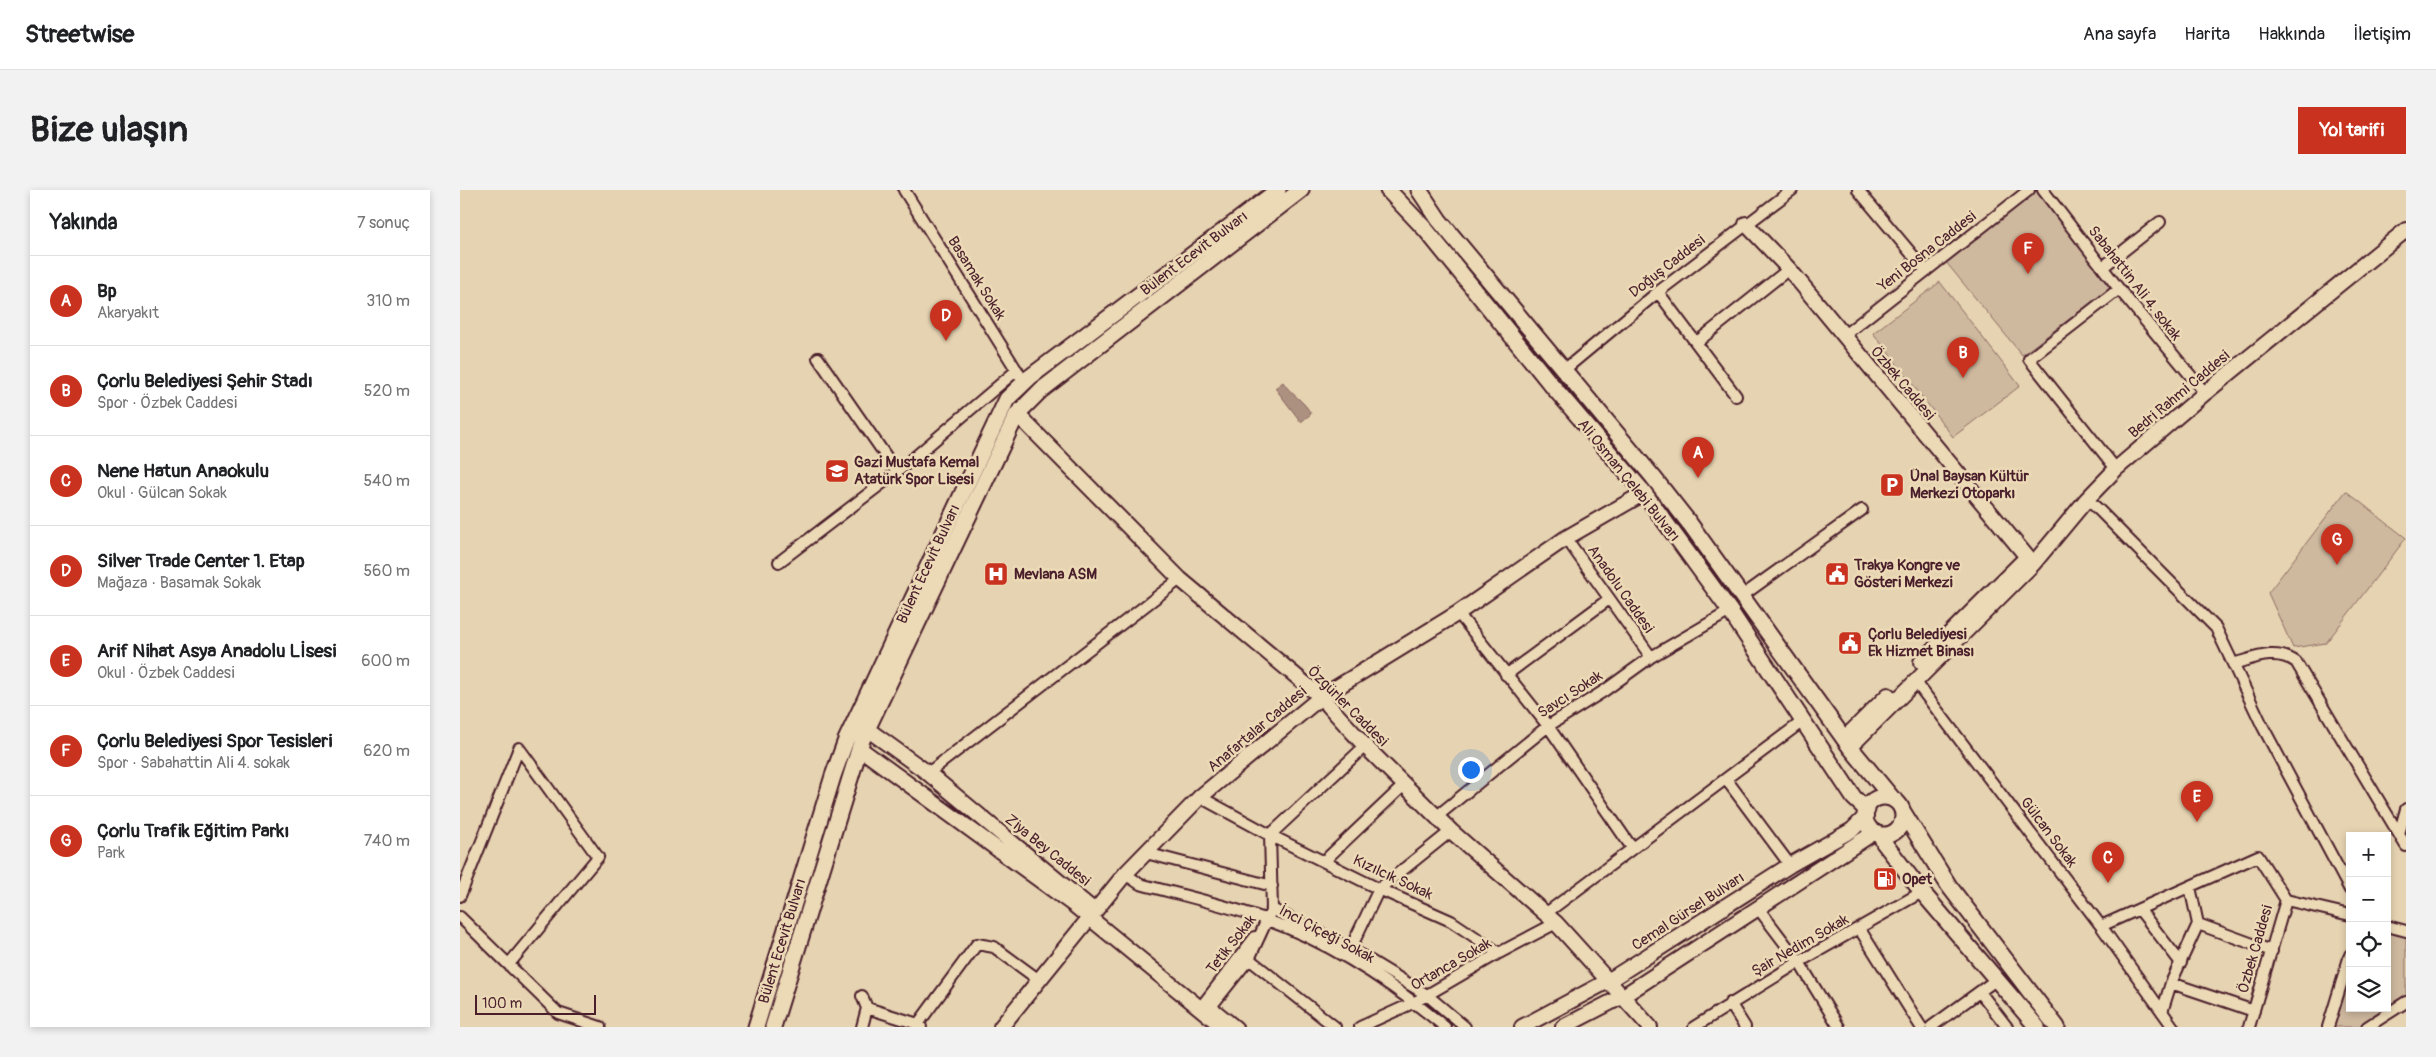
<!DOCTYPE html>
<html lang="tr">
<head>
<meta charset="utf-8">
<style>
	body { margin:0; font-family:Pangolin,sans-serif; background:#f2f2f2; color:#202124 }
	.controls { position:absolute; right:15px; bottom:15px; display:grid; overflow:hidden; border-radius:0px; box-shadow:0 2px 8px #0003 }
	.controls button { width:45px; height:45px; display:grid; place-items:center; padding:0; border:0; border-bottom:1px solid #e0e0e0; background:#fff; color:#202124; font:25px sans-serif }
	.scale { position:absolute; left:15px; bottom:12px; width:121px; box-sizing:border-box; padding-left:5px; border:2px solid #4a1f2b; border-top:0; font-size:14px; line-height:18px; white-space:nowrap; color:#4a1f2b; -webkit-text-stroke:4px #ecdab7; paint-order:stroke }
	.you { position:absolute; left:1010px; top:579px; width:18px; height:18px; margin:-12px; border:4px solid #fff; border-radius:50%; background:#1a73e8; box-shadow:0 0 0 8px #1a73e833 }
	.badge { display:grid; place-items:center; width:32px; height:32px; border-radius:50%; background:#c8321e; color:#fff; font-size:16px; font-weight:700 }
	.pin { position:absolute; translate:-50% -41px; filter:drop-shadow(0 1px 2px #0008) }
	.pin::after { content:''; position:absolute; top:26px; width:18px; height:15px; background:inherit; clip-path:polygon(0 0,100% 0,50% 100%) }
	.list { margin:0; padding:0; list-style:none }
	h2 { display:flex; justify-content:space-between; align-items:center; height:65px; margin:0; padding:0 20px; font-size:21px }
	h2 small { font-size:16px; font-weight:400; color:#757577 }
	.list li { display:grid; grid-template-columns:32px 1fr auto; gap:15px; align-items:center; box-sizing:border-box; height:90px; padding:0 20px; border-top:1px solid #e0e0e0 }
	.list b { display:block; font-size:19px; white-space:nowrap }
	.list p { margin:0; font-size:16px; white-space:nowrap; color:#757577 }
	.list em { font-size:16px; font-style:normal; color:#757577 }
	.icon { flex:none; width:28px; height:28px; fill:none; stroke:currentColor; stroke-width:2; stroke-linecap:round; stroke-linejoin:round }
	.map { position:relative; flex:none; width:1946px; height:837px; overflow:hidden; border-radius:0px }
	header { display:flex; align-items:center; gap:30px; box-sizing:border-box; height:70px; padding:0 25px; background:#fff; border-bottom:1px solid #e0e0e0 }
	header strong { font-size:24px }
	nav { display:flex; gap:28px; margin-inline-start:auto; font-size:18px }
	.intro { display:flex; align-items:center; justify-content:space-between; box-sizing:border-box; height:120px; padding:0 30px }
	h1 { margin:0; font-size:35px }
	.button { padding:12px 22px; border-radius:0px; background:#c8321e; color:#fff; font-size:18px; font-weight:700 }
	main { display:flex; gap:30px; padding:0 30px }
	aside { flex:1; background:#fff; border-radius:0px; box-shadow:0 2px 8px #0003 }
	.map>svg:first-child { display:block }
</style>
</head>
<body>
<header>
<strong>Streetwise</strong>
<nav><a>Ana sayfa</a><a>Harita</a><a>Hakkında</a><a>İletişim</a></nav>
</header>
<div class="intro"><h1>Bize ulaşın</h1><a class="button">Yol tarifi</a></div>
<main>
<aside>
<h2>Yakında<small>7 sonuç</small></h2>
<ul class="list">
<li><span class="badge">A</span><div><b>Bp</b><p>Akaryakıt</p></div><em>310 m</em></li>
<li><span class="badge">B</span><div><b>Çorlu Belediyesi Şehir Stadı</b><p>Spor · Özbek Caddesi</p></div><em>520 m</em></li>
<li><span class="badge">C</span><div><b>Nene Hatun Anaokulu</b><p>Okul · Gülcan Sokak</p></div><em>540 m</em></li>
<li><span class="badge">D</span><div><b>Silver Trade Center 1. Etap</b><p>Mağaza · Basamak Sokak</p></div><em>560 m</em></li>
<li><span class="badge">E</span><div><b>Arif Nihat Asya Anadolu Lİsesi</b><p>Okul · Özbek Caddesi</p></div><em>600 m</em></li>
<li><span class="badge">F</span><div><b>Çorlu Belediyesi Spor Tesisleri</b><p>Spor · Sabahattin Ali 4. sokak</p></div><em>620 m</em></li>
<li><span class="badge">G</span><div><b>Çorlu Trafik Eğitim Parkı</b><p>Park</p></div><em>740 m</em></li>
</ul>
</aside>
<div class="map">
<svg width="1946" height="837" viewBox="0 0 1946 837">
	<rect width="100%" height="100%" fill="#e6d3b1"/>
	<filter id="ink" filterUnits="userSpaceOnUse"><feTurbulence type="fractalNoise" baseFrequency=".02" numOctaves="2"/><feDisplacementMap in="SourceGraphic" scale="10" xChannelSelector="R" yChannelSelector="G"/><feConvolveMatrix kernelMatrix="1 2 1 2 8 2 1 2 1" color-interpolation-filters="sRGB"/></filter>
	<g filter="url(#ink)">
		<path fill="#ceb89e" stroke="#8c6c64" d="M1578,0L1650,98L1562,165L1485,71Z
			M1480,92L1560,196L1493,247L1413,143Z
			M1886,301L1946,348L1866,453L1833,458L1808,403Z
			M1927,741L1946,746V807L1900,837H1872L1890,779V818H1927Z"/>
		<path fill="#ac9080" stroke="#85635e" d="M823,192C831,205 845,211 851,224L841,232L815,198Z"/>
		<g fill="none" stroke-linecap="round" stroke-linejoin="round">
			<defs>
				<path id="street" d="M444,0L564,192
					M1398,0L1466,81
					M1583,0L1659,99L1745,203
					M1643,77L1700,32
					M1198,102L1276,206
					M1383,146L1569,0
					M1237,152L1329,79
					M1104,180L1198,102L1332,0
					M1656,279L1569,169L1659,99
					M437,282L557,180
					M1627,309L1639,320L1756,438L1803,537L1890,700
					M1106,348L1191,467
					M319,372L437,282L358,168
					M1282,406L1402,320
					M998,423L1088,536L1172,658
					M1773,474C1794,468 1816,458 1836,472L1946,656
					M1046,485L1149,409
					M1455,491L1641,736L1713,837
					M468,583L720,389
					M1266,589L1330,675
					M740,607L810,645L919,699L991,731L1039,763
					M976,627L1088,536L1144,501L1191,467L1270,421
					M1939,644L1946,619
					M810,645L905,556
					M686,663L812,696
					M864,671L944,595
					M665,684L680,694C721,705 762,714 802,728C868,751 932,793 985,837
					M1730,697L1738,734L1812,761
					M0,706L59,558L138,667L49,774
					M1826,710L1890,725
					M1298,718L1339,772L1379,837
					M812,719L891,759L967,805L1005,837
					M1679,719L1721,773
					M1085,724L1343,531
					M0,727L98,823L140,837
					M1641,736L1798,666L1826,710L1789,837
					M1927,736L1946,741
					M1399,738L1461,837
					M888,764L919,699L991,641
					M789,769L875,837
					M1711,793L1794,821
					M1520,802L1547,837
					M1270,813L1285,837
					M751,816L777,837
					M407,818L458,834L461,837
					M740,818L795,747
					M1702,822L1711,793L1738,734
					M746,823L789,769L812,719L810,645
					M458,834L517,754L534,757L579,790
					M402,837L407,818L402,806
					M900,837L955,812L1039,763L1096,733
					M1234,837L1339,772L1462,702
					M1471,837L1537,789
					M1868,837L1890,765
					M1907,837L1946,812"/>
				<path id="secondary" d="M1286,34L1329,79L1573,374
					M557,224L720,389L861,507L905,556L991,641L1096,733L1190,837
					M1461,472L1567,367
					M407,539L468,583L632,719
					M1384,549L1428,505
					M1390,557L1573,374L1627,309L1656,279L1745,203L1946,40
					M399,558L614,715L763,837
					M541,837L665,684L740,607L861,507L998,423L1106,348L1184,303
					M1062,837L1148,791L1330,675L1392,640L1406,626
					M1103,837L1163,806L1415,642"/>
				<path id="primary" d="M928,0L966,40L1089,192L1184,303L1270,421L1394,608L1407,620
					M959,0L979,30L1193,287L1230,334L1390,557L1432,608
					M1405 626a19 19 0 1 1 38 0a19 19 0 1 1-38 0Z
					M1443,622L1489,696L1597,837
					M1421,645L1424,653L1462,702L1577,837
					M296,837L373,586L386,550L547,209L570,187L818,0
					M313,837L402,550L557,224L580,201L841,0"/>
			</defs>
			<use href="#street" stroke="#4a1f2b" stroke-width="14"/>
			<use href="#secondary" stroke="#4a1f2b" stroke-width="18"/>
			<use href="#primary" stroke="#4a1f2b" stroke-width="19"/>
			<use href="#street" stroke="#ecdab7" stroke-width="10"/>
			<use href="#secondary" stroke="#ecdab7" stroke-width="14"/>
			<use href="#primary" stroke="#ecdab7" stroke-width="15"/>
		</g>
	</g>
	<defs>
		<symbol id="school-square" viewBox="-11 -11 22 22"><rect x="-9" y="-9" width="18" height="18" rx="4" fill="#c8321e" stroke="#ecdab7"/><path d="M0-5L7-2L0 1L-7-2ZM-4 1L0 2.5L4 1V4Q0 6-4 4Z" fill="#fff"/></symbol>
		<symbol id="parking-square" viewBox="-11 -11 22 22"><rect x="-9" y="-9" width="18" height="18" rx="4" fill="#c8321e" stroke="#ecdab7"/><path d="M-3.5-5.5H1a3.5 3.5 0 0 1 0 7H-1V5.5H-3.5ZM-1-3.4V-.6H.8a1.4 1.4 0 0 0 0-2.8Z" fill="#fff"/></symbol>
		<symbol id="hospital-square" viewBox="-11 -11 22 22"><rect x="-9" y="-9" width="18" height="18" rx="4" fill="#c8321e" stroke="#ecdab7"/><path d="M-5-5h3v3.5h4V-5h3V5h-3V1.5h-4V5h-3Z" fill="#fff"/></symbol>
		<symbol id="civic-square" viewBox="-11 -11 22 22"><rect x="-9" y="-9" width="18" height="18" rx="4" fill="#c8321e" stroke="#ecdab7"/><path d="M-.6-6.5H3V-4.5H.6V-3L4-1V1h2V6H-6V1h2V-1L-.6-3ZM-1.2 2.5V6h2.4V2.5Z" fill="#fff"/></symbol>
		<symbol id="fuel-square" viewBox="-11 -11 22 22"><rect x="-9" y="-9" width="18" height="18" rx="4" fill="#c8321e" stroke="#ecdab7"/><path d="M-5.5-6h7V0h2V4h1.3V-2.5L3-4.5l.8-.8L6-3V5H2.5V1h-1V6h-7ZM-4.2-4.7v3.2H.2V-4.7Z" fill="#fff"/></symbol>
	</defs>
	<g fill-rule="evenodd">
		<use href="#school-square" x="363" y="267" width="28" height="28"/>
		<use href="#parking-square" x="1418" y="281" width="28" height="28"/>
		<use href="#hospital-square" x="522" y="370" width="28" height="28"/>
		<use href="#civic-square" x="1363" y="370" width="28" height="28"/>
		<use href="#civic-square" x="1376" y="439" width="28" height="28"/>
		<use href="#fuel-square" x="1411" y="675" width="28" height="28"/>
	</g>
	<g text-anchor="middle" stroke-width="5" stroke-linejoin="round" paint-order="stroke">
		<g font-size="15" fill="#4a1f2b" stroke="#ecdab7">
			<text transform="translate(1467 61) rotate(-38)" y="5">Yeni Bosna Caddesi</text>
			<text transform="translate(734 63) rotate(-37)" y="5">Bülent Ecevit Bulvarı</text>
			<text transform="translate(1207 76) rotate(-38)" y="5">Doğuş Caddesi</text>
			<text transform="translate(517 88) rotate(58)" y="5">Basamak Sokak</text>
			<text transform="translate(1675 93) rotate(52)" y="5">Sabahattin Ali 4. sokak</text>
			<text transform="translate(1443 193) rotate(50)" y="5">Özbek Caddesi</text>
			<text transform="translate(1719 204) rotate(-40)" y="5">Bedri Rahmi Caddesi</text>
			<text transform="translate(1169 290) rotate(51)" y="5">Ali Osman Çelebi Bulvarı</text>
			<text transform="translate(468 374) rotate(-65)" y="5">Bülent Ecevit Bulvarı</text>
			<text transform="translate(1161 399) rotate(55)" y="5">Anadolu Caddesi</text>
			<text transform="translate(1110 504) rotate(-33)" y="5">Savcı Sokak</text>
			<text transform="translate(888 516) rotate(45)" y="5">Özgürler Caddesi</text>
			<text transform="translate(797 539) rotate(-40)" y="5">Anafartalar Caddesi</text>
			<text transform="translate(1589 642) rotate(53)" y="5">Gülcan Sokak</text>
			<text transform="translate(588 660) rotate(39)" y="5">Ziya Bey Caddesi</text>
			<text transform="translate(933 687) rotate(25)" y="5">Kızılcık Sokak</text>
			<text transform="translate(1228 721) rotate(-33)" y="5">Cemal Gürsel Bulvarı</text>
			<text transform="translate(867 744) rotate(28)" y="5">İnci Çiçeği Sokak</text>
			<text transform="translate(322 751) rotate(-73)" y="5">Bülent Ecevit Bulvarı</text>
			<text transform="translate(771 754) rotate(-52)" y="5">Tetik Sokak</text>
			<text transform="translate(1340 755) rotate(-30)" y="5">Şair Nedim Sokak</text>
			<text transform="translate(1795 759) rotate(-74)" y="5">Özbek Caddesi</text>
			<text transform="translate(991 774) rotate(-30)" y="5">Ortanca Sokak</text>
		</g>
		<g font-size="15" font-weight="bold" fill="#4a1f2b" stroke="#ecdab7" text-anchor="start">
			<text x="394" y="277">Gazi Mustafa Kemal<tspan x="394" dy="17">Atatürk Spor Lisesi</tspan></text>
			<text x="1450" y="291">Ünal Baysan Kültür<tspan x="1450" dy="17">Merkezi Otoparkı</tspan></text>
			<text x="1394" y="380">Trakya Kongre ve<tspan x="1394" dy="17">Gösteri Merkezi</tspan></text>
			<text x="554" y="389">Mevlana ASM</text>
			<text x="1408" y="449">Çorlu Belediyesi<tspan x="1408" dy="17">Ek Hizmet Binası</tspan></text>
			<text x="1442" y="694">Opet</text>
		</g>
	</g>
</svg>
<div class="controls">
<button>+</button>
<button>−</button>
<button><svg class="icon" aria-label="locate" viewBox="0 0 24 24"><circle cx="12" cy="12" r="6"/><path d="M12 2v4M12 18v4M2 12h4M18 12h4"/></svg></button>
<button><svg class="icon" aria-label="layers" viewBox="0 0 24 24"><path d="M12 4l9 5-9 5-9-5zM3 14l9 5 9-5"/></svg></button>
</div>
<div class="scale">100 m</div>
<div class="you"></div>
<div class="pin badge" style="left:1238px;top:288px">A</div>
<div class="pin badge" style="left:1503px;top:188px">B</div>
<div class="pin badge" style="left:1648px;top:693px">C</div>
<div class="pin badge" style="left:486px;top:151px">D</div>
<div class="pin badge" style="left:1737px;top:632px">E</div>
<div class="pin badge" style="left:1568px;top:84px">F</div>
<div class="pin badge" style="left:1877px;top:375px">G</div>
</div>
</main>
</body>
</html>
